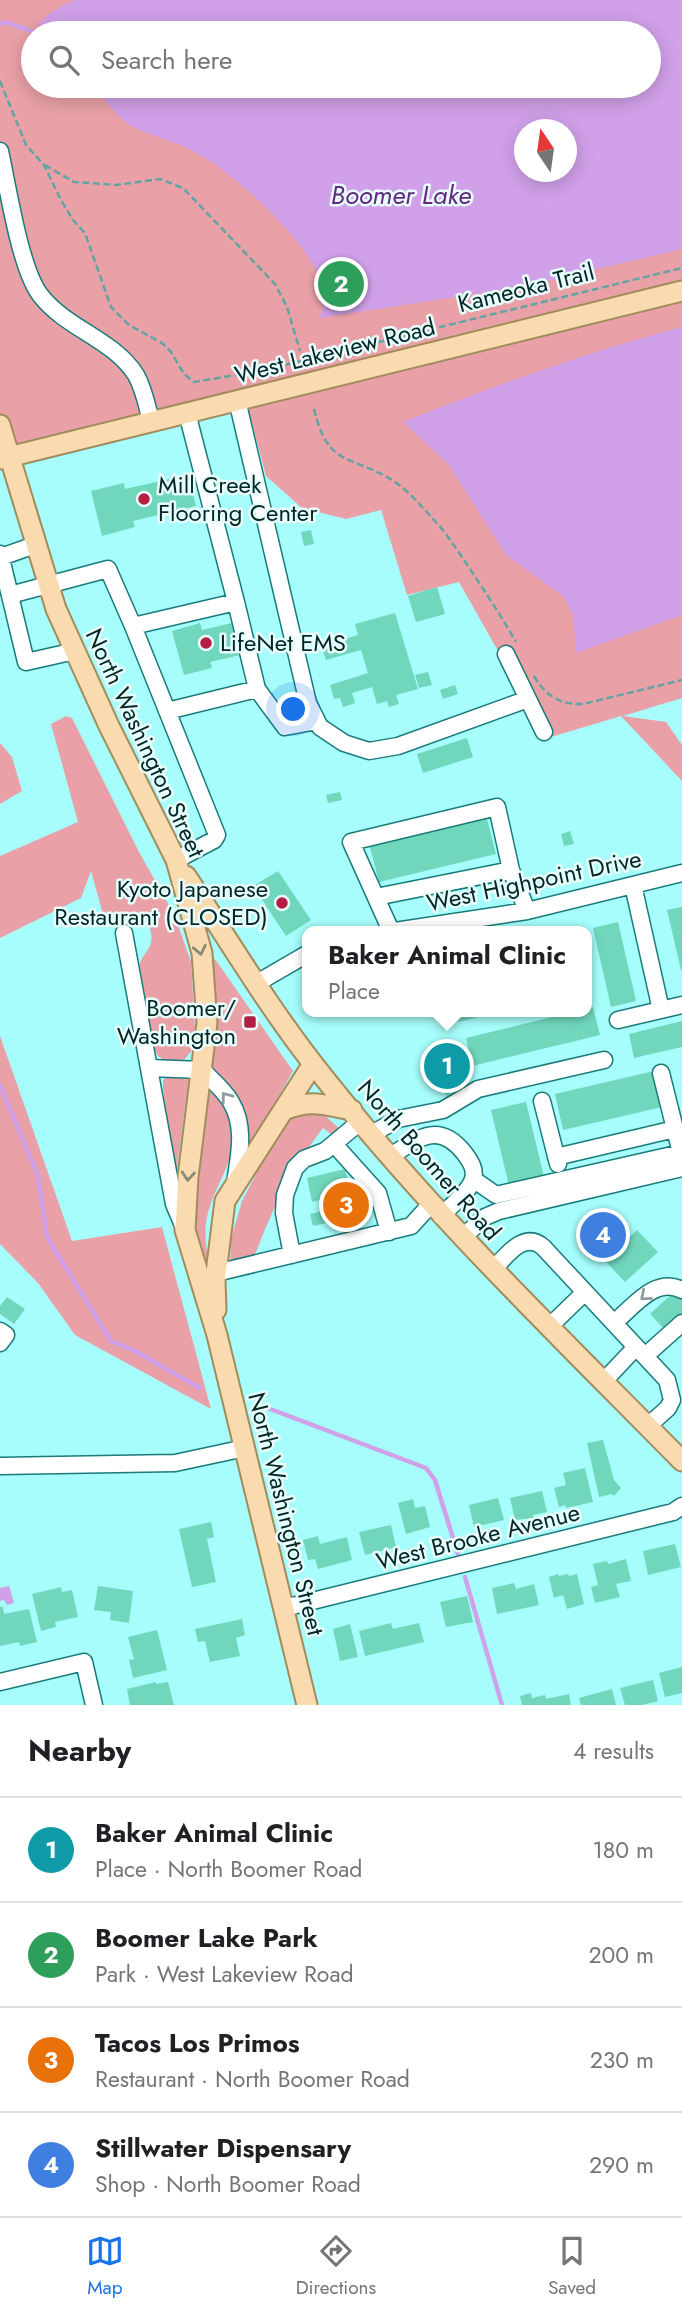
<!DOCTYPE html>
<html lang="en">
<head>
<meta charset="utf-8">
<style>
	body { margin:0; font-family:Jost,sans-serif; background:#f6f6f6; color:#202124 }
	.compass { position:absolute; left:514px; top:119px; width:63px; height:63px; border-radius:50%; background:#fff; box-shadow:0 4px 18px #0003; rotate:347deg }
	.you { position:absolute; left:294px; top:710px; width:24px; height:24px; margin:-18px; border:5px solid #fff; border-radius:50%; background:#1a73e8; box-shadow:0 0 0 10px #1a73e833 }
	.badge { display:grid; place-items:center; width:46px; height:46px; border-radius:50%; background:#1a73e8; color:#fff; font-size:23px; font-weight:700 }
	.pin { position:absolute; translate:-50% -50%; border:4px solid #fff; box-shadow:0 2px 7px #0006 }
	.popup { position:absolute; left:302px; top:926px; width:290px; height:91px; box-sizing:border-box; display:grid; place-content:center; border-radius:14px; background:#fff; filter:drop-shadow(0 2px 5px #0005); font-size:23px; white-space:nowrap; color:#757577 }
	.popup b { font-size:26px; color:#202124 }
	.popup::after { content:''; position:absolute; left:50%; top:100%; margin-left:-14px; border:14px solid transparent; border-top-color:#fff }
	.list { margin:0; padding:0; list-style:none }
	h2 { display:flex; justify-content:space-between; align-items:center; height:91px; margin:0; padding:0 28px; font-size:30px }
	h2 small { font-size:23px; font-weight:400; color:#757577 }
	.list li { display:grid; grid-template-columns:46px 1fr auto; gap:21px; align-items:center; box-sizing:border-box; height:105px; padding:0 28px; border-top:2px solid #e0e0e0 }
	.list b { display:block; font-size:26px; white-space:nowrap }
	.list p { margin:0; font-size:23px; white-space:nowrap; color:#757577 }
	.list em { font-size:23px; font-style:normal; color:#757577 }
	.icon { flex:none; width:38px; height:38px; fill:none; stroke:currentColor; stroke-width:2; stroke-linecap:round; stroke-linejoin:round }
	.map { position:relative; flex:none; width:682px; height:1705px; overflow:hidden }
	.search { position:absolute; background:#fff; box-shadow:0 4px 18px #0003; left:21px; right:21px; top:21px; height:77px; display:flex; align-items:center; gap:18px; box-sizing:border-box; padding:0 24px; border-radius:38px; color:#757577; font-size:26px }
	.sheet { height:511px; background:#fff }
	nav { display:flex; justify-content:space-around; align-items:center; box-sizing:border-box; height:98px; border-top:2px solid #e0e0e0; background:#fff; font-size:19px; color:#757577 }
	nav a { display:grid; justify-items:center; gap:4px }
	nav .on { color:#1a73e8 }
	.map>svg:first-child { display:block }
</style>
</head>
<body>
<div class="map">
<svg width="682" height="1705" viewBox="0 0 682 1705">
	<rect width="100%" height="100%" fill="#a6fdfb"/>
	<path fill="#e9a1a7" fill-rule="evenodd" d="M0,0H682V698L623,716L666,722L682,745V781L621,716L551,737L518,686L459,582L407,595L381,510L346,519L302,508L266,476L245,397L9,455L0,416ZM33,33H649V86H33ZM524,130H566V172H524Z
		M66,716L72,718L139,852L174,914L191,962L196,1045L184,1060L175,1062L164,1060L158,1056L153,1047L139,967C140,957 149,952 151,942C155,915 126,904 104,918L91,871L81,898L0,938V856L78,822L51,724Z
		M0,743L12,757L22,791L0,804Z
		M215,959L293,1071L249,1149L244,1148L249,1131L243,1111L234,1090L211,1071L218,1018L211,963Z
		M0,1036L72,1241L162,1227L211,1409L75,1335L38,1283L0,1244Z
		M169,1075L189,1077L175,1183L173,1182L163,1087V1080Z
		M208,1089C217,1094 225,1104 228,1114C242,1161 217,1175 207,1217C203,1233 208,1255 209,1271L202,1274L192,1210Z
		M310,1111L322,1113L341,1130L333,1136L323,1128C289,1172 273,1208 253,1260L230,1269L231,1239L242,1201L276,1136L292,1117Z"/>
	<path fill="#d0a0e8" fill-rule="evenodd" d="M75,0H682V249L526,286L320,318C324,304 325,290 319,277C302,235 230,169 191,150C172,140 150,136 131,126C116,117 105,99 96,86H649V33H33V65L28,55C35,22 45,13 75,0ZM524,130H566V172H524Z
		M682,327V615L576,653L573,615L563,596L506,555L449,465L403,422C494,386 587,352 682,327Z
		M9,1586L14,1603L7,1605L4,1600L0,1601V1588Z"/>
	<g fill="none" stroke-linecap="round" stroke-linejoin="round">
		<path stroke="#d0a0e8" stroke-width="4.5" d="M0,24L5,22L34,32
			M0,1085L38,1176L47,1237L111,1341L135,1351L200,1388
			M265,1407L426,1468L435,1480L458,1554
			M465,1577L502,1705"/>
	</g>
	<path fill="#70d7bc" d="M188,475L196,506L133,521L135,527L102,536L91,491L124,483L125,489Z
		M311,530L314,544L304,546L301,532Z
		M437,587L445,614L416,622L408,596Z
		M395,613L418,689L396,695L399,704L389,707L387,701L377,704L372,687L352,693L355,703L343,707L340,698L334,699L330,685L368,673L361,650L326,660L321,646L358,635L355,624Z
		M200,623L202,630L232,623L240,655L210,662L212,668L184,675L172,631Z
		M428,672L432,685L419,688L415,675Z
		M455,685L458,694L443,699L440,690Z
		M467,738L473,757L423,773L417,754Z
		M340,792L342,800L328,803L326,795Z
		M486,815L496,854L379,882L369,844Z
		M570,831L574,844L564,846L561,834Z
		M278,871L311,920L286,936L253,886Z
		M682,907V970H681L667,910Z
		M618,922L636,1001L611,1007L593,928Z
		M593,1007L600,1035L472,1066L466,1038L573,1012H587V1008Z
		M456,1012H495V1013L458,1022Z
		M682,1021V1047L634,1058L629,1034Z
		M447,1043L470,1070L454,1083L457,1087L447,1096L436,1080L438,1078L424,1061Z
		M654,1071L662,1107L563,1130L555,1094Z
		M526,1102L544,1177L509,1186L491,1110Z
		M345,1169L351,1194L363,1191L368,1214L313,1226L310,1214L327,1210L324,1199L312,1202L307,1178Z
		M602,1210L628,1238L637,1230L658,1252L625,1282L578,1232Z
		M674,1292L682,1300V1322L669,1334L650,1314Z
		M7,1297L25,1309L14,1324L0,1314V1306Z
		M603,1440L614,1480L621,1488L614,1496L612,1494L599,1497L587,1443Z
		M585,1468L593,1502L566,1508L565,1505L559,1507L554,1488L566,1485L563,1473Z
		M542,1491L547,1512L533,1515L534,1518L515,1520L510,1498Z
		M498,1498L504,1520L474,1527L469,1505Z
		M413,1499L415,1508L425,1506L430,1527L406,1534L398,1503Z
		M211,1522L214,1537L207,1539L216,1582L192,1587L179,1529Z
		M391,1525L396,1547L365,1555L359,1532Z
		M318,1536L320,1544L347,1537L352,1560L318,1569L315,1559L308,1560L303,1540Z
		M675,1544L681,1567L648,1575L643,1551Z
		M626,1559L631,1581L616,1584L620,1597L595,1603L591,1587L598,1585L593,1564L607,1561L608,1564Z
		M558,1574L559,1576L568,1574L569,1576L577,1574L584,1604L567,1609L563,1595L554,1598L549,1577Z
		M514,1583L516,1589L534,1584L539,1605L497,1614L492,1588Z
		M98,1586L133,1591L129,1623L110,1620L111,1612L94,1610Z
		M61,1587L62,1592L72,1590L78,1617L55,1622L56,1627L41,1631L32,1594Z
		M467,1596L473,1622L446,1627L440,1602Z
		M0,1607H3L4,1614L29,1609L37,1642L20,1646L19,1642L0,1646Z
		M242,1619L245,1635L236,1638L240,1656L210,1662L205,1641L198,1642L195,1629Z
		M391,1623L393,1629L419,1623L424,1642L365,1656L359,1631Z
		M350,1624L358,1657L340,1661L333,1629Z
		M157,1630L167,1670L133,1678L129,1660L134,1659L128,1637Z
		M682,1667V1693L665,1697L659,1673Z
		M653,1680L658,1701L643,1705H625L620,1688Z
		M156,1682V1684L168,1682L174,1705H130L127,1689Z
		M612,1689L616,1705H581L579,1698Z
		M531,1693L532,1698L545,1695L546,1699L569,1694L571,1705H522L520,1696Z"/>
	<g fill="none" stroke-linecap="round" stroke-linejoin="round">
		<defs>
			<path id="minor" d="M0,151C8,187 20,270 41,296C67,329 113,339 136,375C144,389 147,406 151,421
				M237,400L308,703L320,727L344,743L369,751L398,746L528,699
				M0,554L26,662L75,651
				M1,557L35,545
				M10,595L108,569L133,626
				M506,654L544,732
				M257,689L285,727L317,721
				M167,711L257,689L236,602
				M176,860L214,840L217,835L133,626L236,602L187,413
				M633,885L661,1010
				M376,897L511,870
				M391,931L351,842L497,807L511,870L527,911
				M395,931L527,911L682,873
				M124,933L174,1204L185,1230
				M257,983L307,954
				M618,1020L682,1005
				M149,1068L202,1070C212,1080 224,1090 231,1102C246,1127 239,1156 235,1183
				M542,1101L558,1164
				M372,1134L398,1119L443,1110L478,1089L604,1060
				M334,1144L378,1193L389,1232
				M391,1156C419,1137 440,1121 465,1154C470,1161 476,1169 473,1179C469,1193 451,1205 441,1216
				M556,1157L675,1129
				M473,1179L496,1195L681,1153L661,1073
				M462,1238L485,1217L499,1211L682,1168
				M292,1255L284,1213L285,1195L295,1168L304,1159L325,1151L361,1121
				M493,1270C505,1257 524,1230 543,1247L667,1380L672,1400L668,1408L648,1426
				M216,1273L411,1226L431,1204
				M614,1323C633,1307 655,1276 682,1290
				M549,1327L585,1292
				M0,1331L6,1335L0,1343
				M645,1356L682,1323
				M603,1382L636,1347
				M0,1466L175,1463L245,1448
				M284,1608L673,1512L682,1506
				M0,1682L84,1662L94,1705"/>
			<path id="major" d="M0,425L56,609L109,726L176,860L202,953L207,1023L188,1177L185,1230L217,1335L307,1705
				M0,459L682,291
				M186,876C228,939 267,1005 314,1065C425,1207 555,1332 682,1461
				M284,1110C312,1099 324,1105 352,1110
				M216,1310L215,1281L225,1201L313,1064"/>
		</defs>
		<use href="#minor" stroke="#197b7a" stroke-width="19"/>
		<use href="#major" stroke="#a08c5d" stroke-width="23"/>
		<path stroke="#61a4a3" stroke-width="2.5" stroke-dasharray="7 3.5" stroke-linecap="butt" d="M0,81L26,145L44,165L61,200L73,220L85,233L111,307L129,325L162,343L171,352L184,374L194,382L260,371L682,268
			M45,165L74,182L116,185L160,179L183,188L275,284L287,307L300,351
			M314,409C328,468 350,454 392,480C409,491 422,507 435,521C446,533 455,547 464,560C482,587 500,614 516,642
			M534,676C546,696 560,705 583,704L682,680"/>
		<use href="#minor" stroke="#fff" stroke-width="16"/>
		<use href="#major" stroke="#fadaaf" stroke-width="19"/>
	</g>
	<defs><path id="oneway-chevron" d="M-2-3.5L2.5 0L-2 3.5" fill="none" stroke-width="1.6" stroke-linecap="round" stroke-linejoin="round" transform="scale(1.75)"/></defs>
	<g stroke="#8a8971">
		<use href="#oneway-chevron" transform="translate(200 950) rotate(78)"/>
		<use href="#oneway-chevron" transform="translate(188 1176) rotate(95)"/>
	</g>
	<g stroke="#8c9e9d">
		<use href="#oneway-chevron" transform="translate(226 1097) rotate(-127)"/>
		<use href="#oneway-chevron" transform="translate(645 1296) rotate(140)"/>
	</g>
	<g fill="#b32044" stroke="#e9fdfc" stroke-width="2.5">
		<circle cx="144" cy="499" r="7"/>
		<circle cx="206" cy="643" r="7"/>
		<circle cx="282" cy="903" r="7"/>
		<rect x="243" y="1015" width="14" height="14" rx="3.5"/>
	</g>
	<g text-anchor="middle" stroke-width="5" stroke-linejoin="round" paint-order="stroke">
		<g font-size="24" fill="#002726" stroke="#e9fdfc">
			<text transform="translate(526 288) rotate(-14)" y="8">Kameoka Trail</text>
			<text transform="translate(335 351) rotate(-14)" y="8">West Lakeview Road</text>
			<text transform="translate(145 743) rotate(65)" y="8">North Washington Street</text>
			<text transform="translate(534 881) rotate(-12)" y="8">West Highpoint Drive</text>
			<text transform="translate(429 1160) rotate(49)" y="8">North Boomer Road</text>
			<text transform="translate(286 1514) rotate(76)" y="8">North Washington Street</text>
			<text transform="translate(478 1537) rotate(-14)" y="8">West Brooke Avenue</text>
		</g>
		<g font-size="24" fill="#002726" stroke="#e9fdfc" text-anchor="start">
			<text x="158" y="493">Mill Creek<tspan x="158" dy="28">Flooring Center</tspan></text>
			<text x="220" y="651">LifeNet EMS</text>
			<text x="268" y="897" text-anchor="end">Kyoto Japanese<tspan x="268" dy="28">Restaurant (CLOSED)</tspan></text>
			<text x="236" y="1016" text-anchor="end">Boomer/<tspan x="236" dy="28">Washington</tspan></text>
		</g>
		<g font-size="26" font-style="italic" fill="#63297d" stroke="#e9fdfc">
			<text x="401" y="204">Boomer Lake</text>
		</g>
	</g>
</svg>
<svg class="compass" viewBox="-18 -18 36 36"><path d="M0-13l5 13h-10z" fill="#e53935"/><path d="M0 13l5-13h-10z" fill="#757577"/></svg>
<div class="you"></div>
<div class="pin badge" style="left:447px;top:1066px;background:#0f9aa8">1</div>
<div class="popup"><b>Baker Animal Clinic</b>Place</div>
<div class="pin badge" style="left:341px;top:284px;background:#2e9e5b">2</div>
<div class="pin badge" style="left:346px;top:1205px;background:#e8710a">3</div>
<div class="pin badge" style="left:603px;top:1235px;background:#3f7fe0">4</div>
<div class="search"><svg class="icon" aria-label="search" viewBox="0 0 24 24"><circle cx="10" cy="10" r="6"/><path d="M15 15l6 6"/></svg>Search here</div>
</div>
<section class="sheet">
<h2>Nearby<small>4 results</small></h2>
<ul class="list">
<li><span class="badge" style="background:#0f9aa8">1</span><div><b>Baker Animal Clinic</b><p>Place · North Boomer Road</p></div><em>180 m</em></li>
<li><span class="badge" style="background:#2e9e5b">2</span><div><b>Boomer Lake Park</b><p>Park · West Lakeview Road</p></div><em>200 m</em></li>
<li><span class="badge" style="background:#e8710a">3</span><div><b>Tacos Los Primos</b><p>Restaurant · North Boomer Road</p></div><em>230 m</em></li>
<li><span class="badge" style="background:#3f7fe0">4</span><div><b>Stillwater Dispensary</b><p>Shop · North Boomer Road</p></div><em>290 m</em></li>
</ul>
</section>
<nav>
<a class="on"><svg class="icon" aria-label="map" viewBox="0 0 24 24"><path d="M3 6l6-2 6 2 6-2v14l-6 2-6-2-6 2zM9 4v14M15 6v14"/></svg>Map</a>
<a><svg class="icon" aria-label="directions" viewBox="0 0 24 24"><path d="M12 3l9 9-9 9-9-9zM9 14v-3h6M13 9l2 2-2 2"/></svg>Directions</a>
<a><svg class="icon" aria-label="saved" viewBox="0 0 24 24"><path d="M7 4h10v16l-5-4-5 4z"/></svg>Saved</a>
</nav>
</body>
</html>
